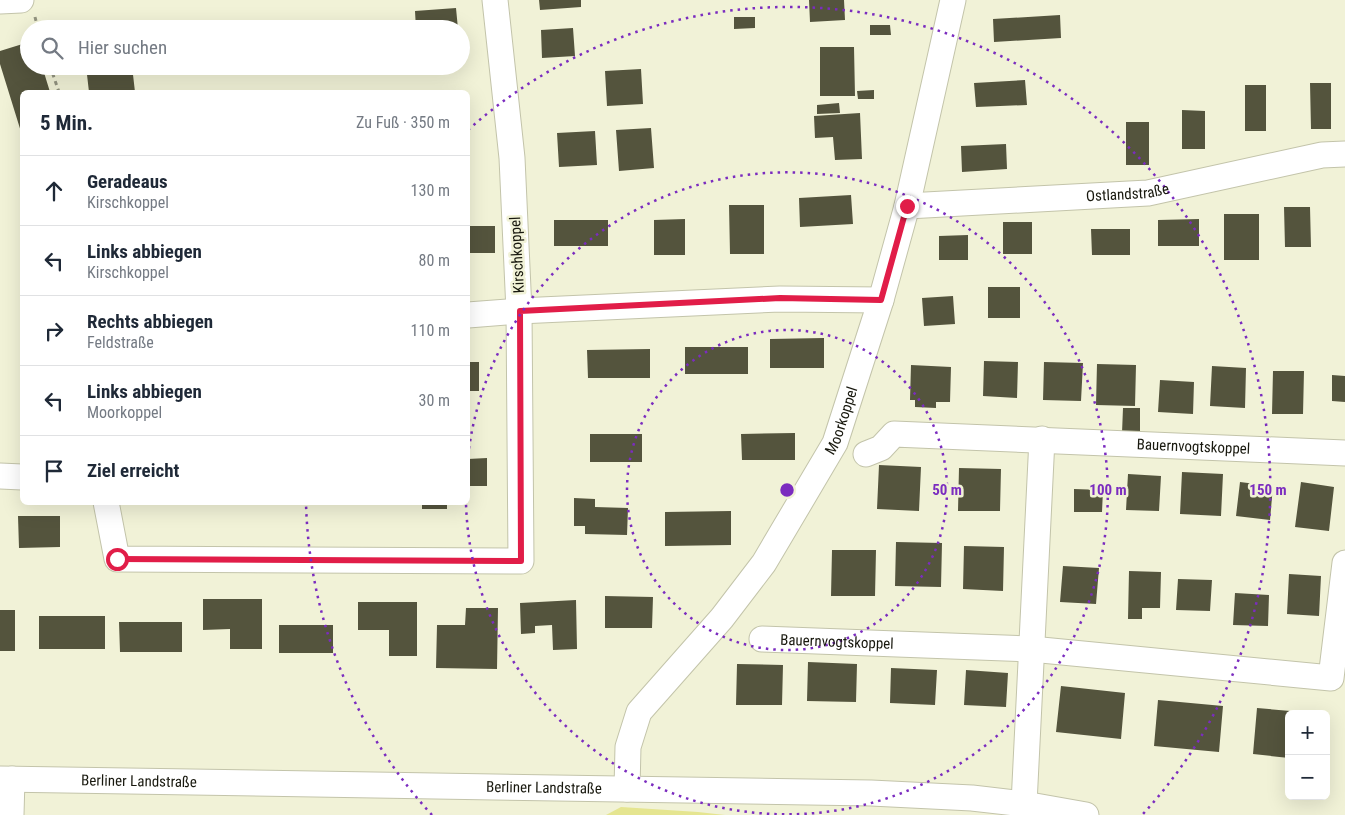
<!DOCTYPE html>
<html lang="de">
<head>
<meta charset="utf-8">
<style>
	body { margin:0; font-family:"Roboto Condensed",sans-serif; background:#f6f6f7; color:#1f2937 }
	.controls { position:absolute; right:15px; bottom:15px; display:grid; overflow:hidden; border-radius:8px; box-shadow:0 5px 20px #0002 }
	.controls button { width:45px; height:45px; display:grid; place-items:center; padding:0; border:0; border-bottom:1px solid #e0e1e3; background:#fff; color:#1f2937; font:25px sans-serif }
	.stop { position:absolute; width:15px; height:15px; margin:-11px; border:4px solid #e11d48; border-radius:50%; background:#fff }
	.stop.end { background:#e11d48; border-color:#fff; box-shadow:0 1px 5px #0008 }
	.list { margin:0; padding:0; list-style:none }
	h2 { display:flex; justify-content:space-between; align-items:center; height:65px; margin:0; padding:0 20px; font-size:21px }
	h2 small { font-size:16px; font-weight:400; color:#747a83 }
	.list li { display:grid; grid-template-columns:32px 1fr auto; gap:15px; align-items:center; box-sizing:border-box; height:70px; padding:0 20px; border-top:1px solid #e0e1e3 }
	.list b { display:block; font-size:19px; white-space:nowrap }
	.list p { margin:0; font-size:16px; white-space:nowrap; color:#747a83 }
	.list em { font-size:16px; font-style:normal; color:#747a83 }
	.icon { flex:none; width:28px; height:28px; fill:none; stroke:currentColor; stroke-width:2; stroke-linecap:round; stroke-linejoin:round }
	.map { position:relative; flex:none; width:1345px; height:815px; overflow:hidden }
	.search { position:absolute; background:#fff; box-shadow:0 5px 20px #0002; left:20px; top:20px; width:450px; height:55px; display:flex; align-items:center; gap:12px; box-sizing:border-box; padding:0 18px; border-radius:28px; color:#747a83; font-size:19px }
	.panel { position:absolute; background:#fff; box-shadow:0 5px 20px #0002; left:20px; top:90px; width:450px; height:415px; border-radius:8px }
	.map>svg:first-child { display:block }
</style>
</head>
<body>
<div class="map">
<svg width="1345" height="815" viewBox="0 0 1345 815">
	<rect width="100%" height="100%" fill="#f1f2d7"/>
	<path fill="#e5e590" d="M621,807L698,812L725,815H606Z"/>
	<path fill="#54543d" d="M539,0H581V7L540,10Z
		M809,0H844L845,20L810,22Z
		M456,8L458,29H416L415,11Z
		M1060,15L1061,38L994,42L993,19Z
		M734,17H755V28L734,29Z
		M870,25H890L891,35H870Z
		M573,28L575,56L542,58L541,30Z
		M29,42V66H42L50,92H22V135L0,64V51Z
		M820,47H854L855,96H820Z
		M86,66H132L135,92H89Z
		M323,66H360V74L323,75Z
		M641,69L643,104L607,106L605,71Z
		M1025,80L1027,105L976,107L974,83Z
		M1310,83H1331V129H1311Z
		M1245,85H1266V131H1245Z
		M874,90V99H858L857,91Z
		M839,103L840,113L817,114V105Z
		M1182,110L1205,111V149H1182Z
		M860,113L862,159L835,160L833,137L815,138L814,116Z
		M1126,122H1149V165H1126Z
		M651,128L654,168L619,171L616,130Z
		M595,131L597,165L559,167L557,133Z
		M1006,144L1007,169L962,172L961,146Z
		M851,195L853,224L800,227L799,198Z
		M729,205H764V254H730Z
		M1284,207H1310L1311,247H1285Z
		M1224,214H1259V260H1224Z
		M685,219V255H654V220Z
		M1199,219V246H1158V220Z
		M554,220H608V246H554Z
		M1003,222H1032V254H1003Z
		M468,226H495V253H468Z
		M1091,229H1130V255H1092Z
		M968,235V260H939V236Z
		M988,287H1020V318H988Z
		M953,296L955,324L924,326L922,298Z
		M824,338V368H770V339Z
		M685,347H748V374H685Z
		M650,349V378H588L587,350Z
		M984,361L1018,362L1017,398L983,396Z
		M468,362H479V391H468Z
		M1044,362L1083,363L1081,401L1043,400Z
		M1097,364L1136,365L1135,406L1096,405Z
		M911,365L951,367L950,402H936V408L915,407V400H910Z
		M1212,366L1246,368L1245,408L1210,406Z
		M1273,371H1304L1303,414H1272Z
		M1332,375L1345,376V402L1332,401Z
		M1160,380L1194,382L1193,414L1158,412Z
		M1123,408H1140V434L1122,433Z
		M795,433V460H742L741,434Z
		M590,434H642V462H590Z
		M487,458V486H468V459Z
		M879,465L921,467L919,511L877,509Z
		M959,468L1001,469L1000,511H958Z
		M1182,472L1223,474L1221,516L1180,514Z
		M1128,474L1161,476L1159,511L1126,510Z
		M1240,482L1273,486L1270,520L1236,516Z
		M1301,482L1334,487L1329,531L1295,527Z
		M1074,489L1103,490L1102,512H1074Z
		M574,498L595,499V507L628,508L627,535L585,534V526H574Z
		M338,502H397V504H338Z
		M422,502H447V509H422Z
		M731,511V545L665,546V512Z
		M18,516H60V547L19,548Z
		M896,542L942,543L941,587L895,586Z
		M964,546L1004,547L1003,591L963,589Z
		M832,550H876L875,596H831Z
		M1063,566L1099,568L1096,604L1060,602Z
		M1129,571L1161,572L1160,608H1142V619H1128Z
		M1289,574L1321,576L1319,616L1287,614Z
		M1178,579L1212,580L1210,611L1176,610Z
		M1235,593L1269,595L1268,626L1233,625Z
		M605,596L653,597L652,628H605Z
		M203,599H262V649H230V629L203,630Z
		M576,600L577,649L553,650L552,625L535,626V633L521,634L520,603Z
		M358,602H417V656H389V630H358Z
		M466,608H498L497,669L436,668L437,625H465Z
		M0,610H15V651H0Z
		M39,616H105V649H39Z
		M119,622H182V652H120Z
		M279,625H333V653H279Z
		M808,662L857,664L856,702L807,701Z
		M737,664L783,665L782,705H736Z
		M891,668L937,670L935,705L890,703Z
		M966,670L1008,673L1006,707L964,705Z
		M1061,686L1125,693L1121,739L1056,732Z
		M1158,700L1223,706L1219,752L1154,746Z
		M1257,708L1302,712V714H1289V758L1253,754Z"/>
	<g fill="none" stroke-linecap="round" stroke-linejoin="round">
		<defs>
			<g id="street">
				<path d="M0,1L21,0"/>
				<path id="s1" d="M907,206L1148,193L1322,155L1345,154"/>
				<path d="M468,315L519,311L780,299L881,300"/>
				<path id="s2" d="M866,454L881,448L894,434L1345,453"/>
				<path d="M0,476L22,477"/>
				<path d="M106,502L117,559L521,561L519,311L512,158L495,0"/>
				<path id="s3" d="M762,639L1031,649L1331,678L1345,563"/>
				<path id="s4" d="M0,779L871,793L972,798L1024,804L1086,815"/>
				<path id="s5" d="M627,789L628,747L639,712L722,618L764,563L835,443L881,300L907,206L953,0"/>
				<path d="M1024,804L1042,439"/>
				<path d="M11,815L12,779"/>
			</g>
		</defs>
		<use href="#street" stroke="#c3c4aa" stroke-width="27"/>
		<path stroke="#939480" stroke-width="3" stroke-dasharray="4 4" stroke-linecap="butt" d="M35,17L38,29
			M50,66L59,92"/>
		<use href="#street" stroke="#fff" stroke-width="25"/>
	</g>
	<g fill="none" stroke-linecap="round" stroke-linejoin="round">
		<path stroke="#e11d48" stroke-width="6" d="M117,559L521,561L520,311L780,298L881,300L907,206"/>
	</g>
	<g fill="none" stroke="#7b2cbf" stroke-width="2.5" stroke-dasharray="2.5 5">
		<circle cx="787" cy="490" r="160"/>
		<path d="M468 456A321 321 0 1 1 466 504"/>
		<path d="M432 815A481 481 0 0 1 306 503M468 130A481 481 0 0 1 1142 815"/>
	</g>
	<g text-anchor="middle" stroke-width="5" stroke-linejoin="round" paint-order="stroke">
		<g font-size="15" fill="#18180e" stroke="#f1f2d7">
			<text dy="5" stroke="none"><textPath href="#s1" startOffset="221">Ostlandstraße</textPath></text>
			<text transform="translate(517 255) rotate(-93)" y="5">Kirschkoppel</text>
			<text dy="5" stroke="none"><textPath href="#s5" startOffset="436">Moorkoppel</textPath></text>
			<text dy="5" stroke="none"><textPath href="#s2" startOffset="335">Bauernvogtskoppel</textPath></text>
			<text dy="5" stroke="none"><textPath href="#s3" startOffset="75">Bauernvogtskoppel</textPath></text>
			<text dy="5" stroke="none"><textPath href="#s4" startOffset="139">Berliner Landstraße</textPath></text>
			<text dy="5" stroke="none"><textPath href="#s4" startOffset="544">Berliner Landstraße</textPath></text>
		</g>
	</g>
	<circle cx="787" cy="490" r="8" fill="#7b2cbf" stroke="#f1f2d7" stroke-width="2.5"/>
	<g font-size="15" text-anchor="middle" font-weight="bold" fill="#7b2cbf" stroke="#f1f2d7" stroke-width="5" stroke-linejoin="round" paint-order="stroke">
		<text x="947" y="495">50 m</text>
		<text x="1108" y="495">100 m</text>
		<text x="1268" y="495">150 m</text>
	</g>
</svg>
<div class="controls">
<button>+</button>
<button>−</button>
</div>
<div class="stop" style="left:117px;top:559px"></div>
<div class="stop end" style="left:907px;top:206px"></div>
<div class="search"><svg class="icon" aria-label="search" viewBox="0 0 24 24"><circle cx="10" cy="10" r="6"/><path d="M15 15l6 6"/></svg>Hier suchen</div>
<section class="panel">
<h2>5 Min.<small>Zu Fuß · 350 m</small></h2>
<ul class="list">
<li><svg class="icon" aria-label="ahead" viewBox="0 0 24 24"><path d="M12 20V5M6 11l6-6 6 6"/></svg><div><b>Geradeaus</b><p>Kirschkoppel</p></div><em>130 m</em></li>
<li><svg class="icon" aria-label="left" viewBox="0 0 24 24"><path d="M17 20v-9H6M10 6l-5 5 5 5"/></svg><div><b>Links abbiegen</b><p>Kirschkoppel</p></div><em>80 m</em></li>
<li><svg class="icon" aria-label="right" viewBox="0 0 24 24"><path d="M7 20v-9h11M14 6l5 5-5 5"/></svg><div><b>Rechts abbiegen</b><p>Feldstraße</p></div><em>110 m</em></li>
<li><svg class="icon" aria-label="left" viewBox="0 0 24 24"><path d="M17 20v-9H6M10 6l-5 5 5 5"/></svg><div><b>Links abbiegen</b><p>Moorkoppel</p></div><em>30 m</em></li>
<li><svg class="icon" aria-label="arrive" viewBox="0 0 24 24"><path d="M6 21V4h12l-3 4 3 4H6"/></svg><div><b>Ziel erreicht</b></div></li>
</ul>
</section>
</div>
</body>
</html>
